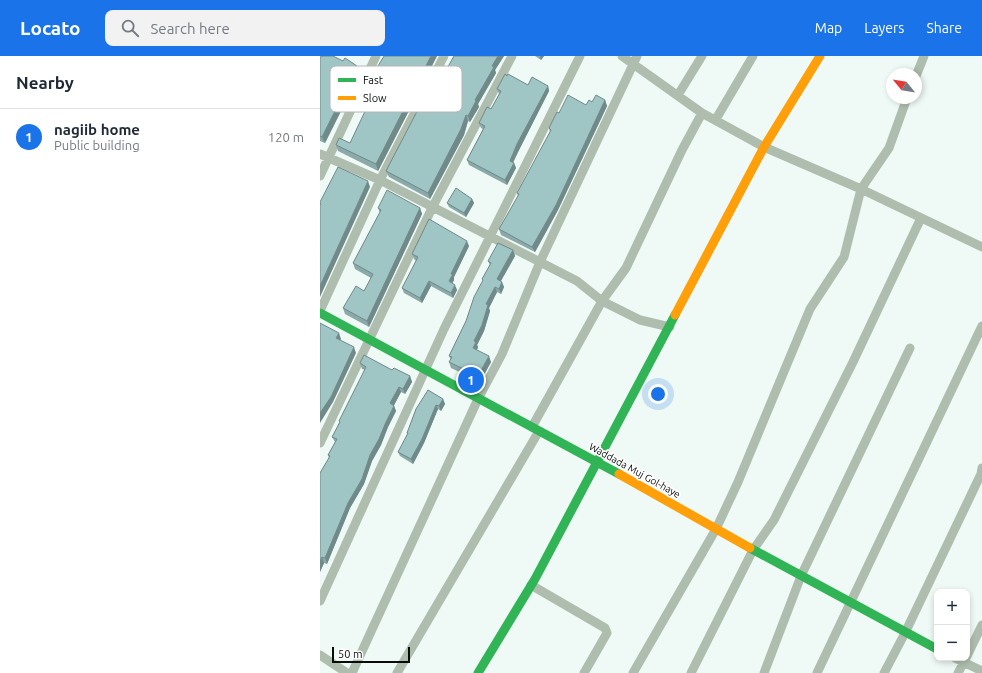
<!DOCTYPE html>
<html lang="en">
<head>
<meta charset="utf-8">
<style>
	body { margin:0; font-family:Ubuntu,sans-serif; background:#f2f2f3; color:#1f2937 }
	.controls { position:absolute; right:12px; bottom:12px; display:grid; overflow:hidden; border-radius:8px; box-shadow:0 2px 6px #0003 }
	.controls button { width:36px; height:36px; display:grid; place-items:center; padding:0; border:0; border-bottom:1px solid #e0e1e3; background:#fff; color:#1f2937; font:20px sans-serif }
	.compass { position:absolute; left:566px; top:12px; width:36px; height:36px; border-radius:50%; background:#fff; box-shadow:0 2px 6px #0003; rotate:300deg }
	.scale { position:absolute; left:12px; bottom:10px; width:78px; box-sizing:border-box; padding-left:4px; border:2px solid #080d0b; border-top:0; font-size:11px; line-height:14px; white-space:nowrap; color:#080d0b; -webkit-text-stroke:3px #fff; paint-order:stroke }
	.you { position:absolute; left:338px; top:338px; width:14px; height:14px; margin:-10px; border:3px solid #fff; border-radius:50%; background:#1a73e8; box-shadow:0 0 0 6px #1a73e833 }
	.badge { display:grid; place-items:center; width:26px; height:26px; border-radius:50%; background:#1a73e8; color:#fff; font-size:13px; font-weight:700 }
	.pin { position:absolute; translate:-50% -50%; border:2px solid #fff; box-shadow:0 1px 4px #0006 }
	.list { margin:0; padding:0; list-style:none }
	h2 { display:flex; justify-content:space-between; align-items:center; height:52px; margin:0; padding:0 16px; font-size:17px }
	h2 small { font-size:13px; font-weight:400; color:#747a83 }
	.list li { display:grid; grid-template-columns:26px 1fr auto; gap:12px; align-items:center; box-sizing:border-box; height:56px; padding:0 16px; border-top:1px solid #e0e1e3 }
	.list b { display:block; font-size:15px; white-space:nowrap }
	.list p { margin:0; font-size:13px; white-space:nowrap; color:#747a83 }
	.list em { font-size:13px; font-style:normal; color:#747a83 }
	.icon { flex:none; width:22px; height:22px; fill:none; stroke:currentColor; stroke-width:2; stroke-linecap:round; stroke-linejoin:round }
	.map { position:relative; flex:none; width:662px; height:617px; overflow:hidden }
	header { display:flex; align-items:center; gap:24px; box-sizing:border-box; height:56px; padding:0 20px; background:#1a73e8; color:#fff }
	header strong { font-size:19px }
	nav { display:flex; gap:22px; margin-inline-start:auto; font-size:14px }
	.search { width:280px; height:36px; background:#f2f2f3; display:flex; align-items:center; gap:10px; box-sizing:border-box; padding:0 14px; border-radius:8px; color:#747a83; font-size:15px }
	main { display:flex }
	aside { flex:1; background:#fff }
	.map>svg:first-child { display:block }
</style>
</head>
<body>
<header>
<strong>Locato</strong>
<div class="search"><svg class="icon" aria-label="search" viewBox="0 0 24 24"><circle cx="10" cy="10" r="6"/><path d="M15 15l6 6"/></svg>Search here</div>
<nav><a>Map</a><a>Layers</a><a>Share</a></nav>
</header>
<main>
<aside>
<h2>Nearby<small></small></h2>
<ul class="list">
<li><span class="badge">1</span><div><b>nagiib home</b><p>Public building</p></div><em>120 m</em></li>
</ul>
</aside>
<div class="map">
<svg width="662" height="617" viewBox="0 0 662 617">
	<rect width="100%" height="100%" fill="#eff9f5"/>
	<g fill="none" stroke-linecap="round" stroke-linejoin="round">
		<path stroke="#aebdad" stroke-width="9" d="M302,0L382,57L444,91L541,133L662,191
			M596,20L604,0
			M358,39L382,0
			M396,63L433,0
			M0,98L60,124L257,225L282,245L320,264L350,271
			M0,120L56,0
			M0,255L60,124L124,0
			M212,371L282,245L306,212L362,94L382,57
			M0,387L112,152L192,0
			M211,529L285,572L287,577L264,617
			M0,545L124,273L260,0
			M0,599L27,617
			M647,600L662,569
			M635,602L662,615
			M32,617L158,343L182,298L220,206L317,0
			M77,617L219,375
			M313,617L396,473L418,426L490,253L524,201L541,133L569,92L587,42
			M371,617L433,494L454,464L533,306L601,162
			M444,617L481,520L590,292
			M497,617L662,270
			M564,617L585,577L661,418L662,412
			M638,617L646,602"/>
		<path stroke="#30b455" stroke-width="9" d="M0,257L299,418
			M430,492L617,593
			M158,617L215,523L355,259"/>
		<path stroke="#ff9f0a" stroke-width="9" d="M355,259L444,91L500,0
			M299,418L430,492"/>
	</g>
	<path fill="#8aa9a9" d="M117,0L58,115L18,95L16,89L30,87L48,51L47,48L64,19L61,17L58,10Z
		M134,0H184L175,14L176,17L158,48L159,51L150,66L148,65L144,79L110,143L69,121L66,115L110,43Z
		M215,0H224L221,4Z
		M0,2L23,5L37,10L39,16L20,52L21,55L5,87L0,85Z
		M187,20L208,29L228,30L229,35L199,94L193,107H194L196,112L187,129L149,109L147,104L163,73L161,72L159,67L171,53L179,38L177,33Z
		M285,44L287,50L238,154L215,196L181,179L179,173L198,140L197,137L230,76L229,72L239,57L266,49L272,46Z
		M152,143L154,147L146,161L129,151L127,147Z
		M58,152H100L102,158L49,271L25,258L23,252L44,235L51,222L35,213L33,207L60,157Z
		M149,190L134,221V224L132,227L137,234L133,242L111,230L102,247L84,237L82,232L96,205L94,203L92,198Z
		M193,194L195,200L181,225L184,231L181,238L177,236L169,252L170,255L164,275L157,289L158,291L157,294L171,306L160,326L131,312L129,306L131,304L129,300L146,265L163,225L162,223L170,209L168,205Z
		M40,307L72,314L90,320L92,326L85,338L81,336L74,349V350L76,355L68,371L61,389L52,405L44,428L30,452L7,508L4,507L0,516V417L9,402L8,399L15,386L12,381L19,367V365L45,314L42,313Z
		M123,343L125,348L121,355L118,353L104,387L93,408L80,400L78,396L87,379V377L96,353Z"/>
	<path fill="#708a8a" d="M111,0H117L58,115L56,108Z
		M178,0H184L175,14L176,17L158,48L159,51L150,66L148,60L155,44L172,10Z
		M220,0H224L221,4Z
		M37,10L39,16L20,52L21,55L5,87L2,81L16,48Z
		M228,30L229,35L199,94L191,110L190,105L197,88Z
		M285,44L287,50L238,154L215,196L212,191Z
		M146,59L148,65L144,79L110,143L108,137Z
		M194,107L196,112L187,129L185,124Z
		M48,125L50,131L0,241V230Z
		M152,143L154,147L146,161L144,157Z
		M100,152L102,158L49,271L47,265Z
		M147,185L149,190L134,221V224L131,230L129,225L131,218Z
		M193,194L195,200L179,228L177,223Z
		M109,225L111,230L102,247L100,242Z
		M182,226L184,231L181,238L179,233Z
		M135,229L137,234L133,242L131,237Z
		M175,231L177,236L169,252L170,255L164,275L157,289L158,291L155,298L153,292L154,285L166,248Z
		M19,277L21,283L19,287L16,282Z
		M34,291L36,297L13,346L0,367V357Z
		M169,300L171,306L160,326L158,320Z
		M90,320L92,326L85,338L83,333Z
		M79,331L81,336L72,353L70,347Z
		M123,343L125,348L121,355L119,350Z
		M116,349L118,353L104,387L93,408L91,403Z
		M74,350L76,355L68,371L61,389L52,405L44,428L30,452L7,508L5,502L28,447L66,366Z
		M2,501L4,507L0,516V506Z"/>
	<path fill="#a0c5c5" stroke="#708a8a" d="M1,0H13L23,5L25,2L37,10L16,48L18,49L2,81L0,80V2Z
		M64,0H111L56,108L16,89L19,82L30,87L48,49L47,48L66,15L58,10Z
		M134,0H178L172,10L174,11L155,44L156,45L148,60L146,59L141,73L108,137L66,115L105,40L110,43Z
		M185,18L187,20L188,18L208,29L212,21L228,30L197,88L190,105L194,107L185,124L147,104L165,70L159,67L167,51L171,53L181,35L177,33Z
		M248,39L266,49L269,44L272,46L276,39L285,44L236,149L212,191L179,173L199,138L197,137L231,74L229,72L237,56L239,57Z
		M18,111L48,125L0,230V150L1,148L0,147V146Z
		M136,132L152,143L144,157L127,147Z
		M67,134L100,152L47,265L23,252L36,230L44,235L53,218L33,207L61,154L58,152Z
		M109,163L147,185L131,218H133L129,225L135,229L131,237L109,225L100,242L82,232L98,201L92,198Z
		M178,187L193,194L177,223L182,226L179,233L175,231L166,248L168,249L162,269L154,285L156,286L153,292L169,300L158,320L129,306L132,301L129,300L146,265L154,241L163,224L162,223L171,207L168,205Z
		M0,267L19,277L16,282L34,291L11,341L0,357Z
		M44,299L72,314L74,312L90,320L83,333L79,331L70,347L74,350L66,366L59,383L50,399L42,423L28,447L5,502L2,501L0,506V417L10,400L8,399L17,383L12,381L20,366L19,365L46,311L40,307Z
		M108,334L123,343L119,350L116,349L102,383L91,403L78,396L88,377H87L96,353Z"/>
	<g text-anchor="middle" stroke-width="3.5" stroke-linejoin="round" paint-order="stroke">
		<g font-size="10" fill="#080d0b" stroke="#fff">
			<text transform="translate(315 414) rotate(29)" y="4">Waddada Muj Gol-haye</text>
		</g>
	</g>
	<rect x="10" y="10" width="132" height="46" rx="6" fill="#fff" stroke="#b5b6b6" stroke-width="1"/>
	<rect x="18" y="22" width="18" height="4" fill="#30b455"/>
	<rect x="18" y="40" width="18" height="4" fill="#ff9f0a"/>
	<g font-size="11" fill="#080d0b">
		<text x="43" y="28">Fast</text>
		<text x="43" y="46">Slow</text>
	</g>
</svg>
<div class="controls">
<button>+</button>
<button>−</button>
</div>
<svg class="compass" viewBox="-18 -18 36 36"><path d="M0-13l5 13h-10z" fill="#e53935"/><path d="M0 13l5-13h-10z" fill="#747a83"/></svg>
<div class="scale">50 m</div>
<div class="you"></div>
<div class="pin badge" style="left:151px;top:324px">1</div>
</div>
</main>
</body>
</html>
